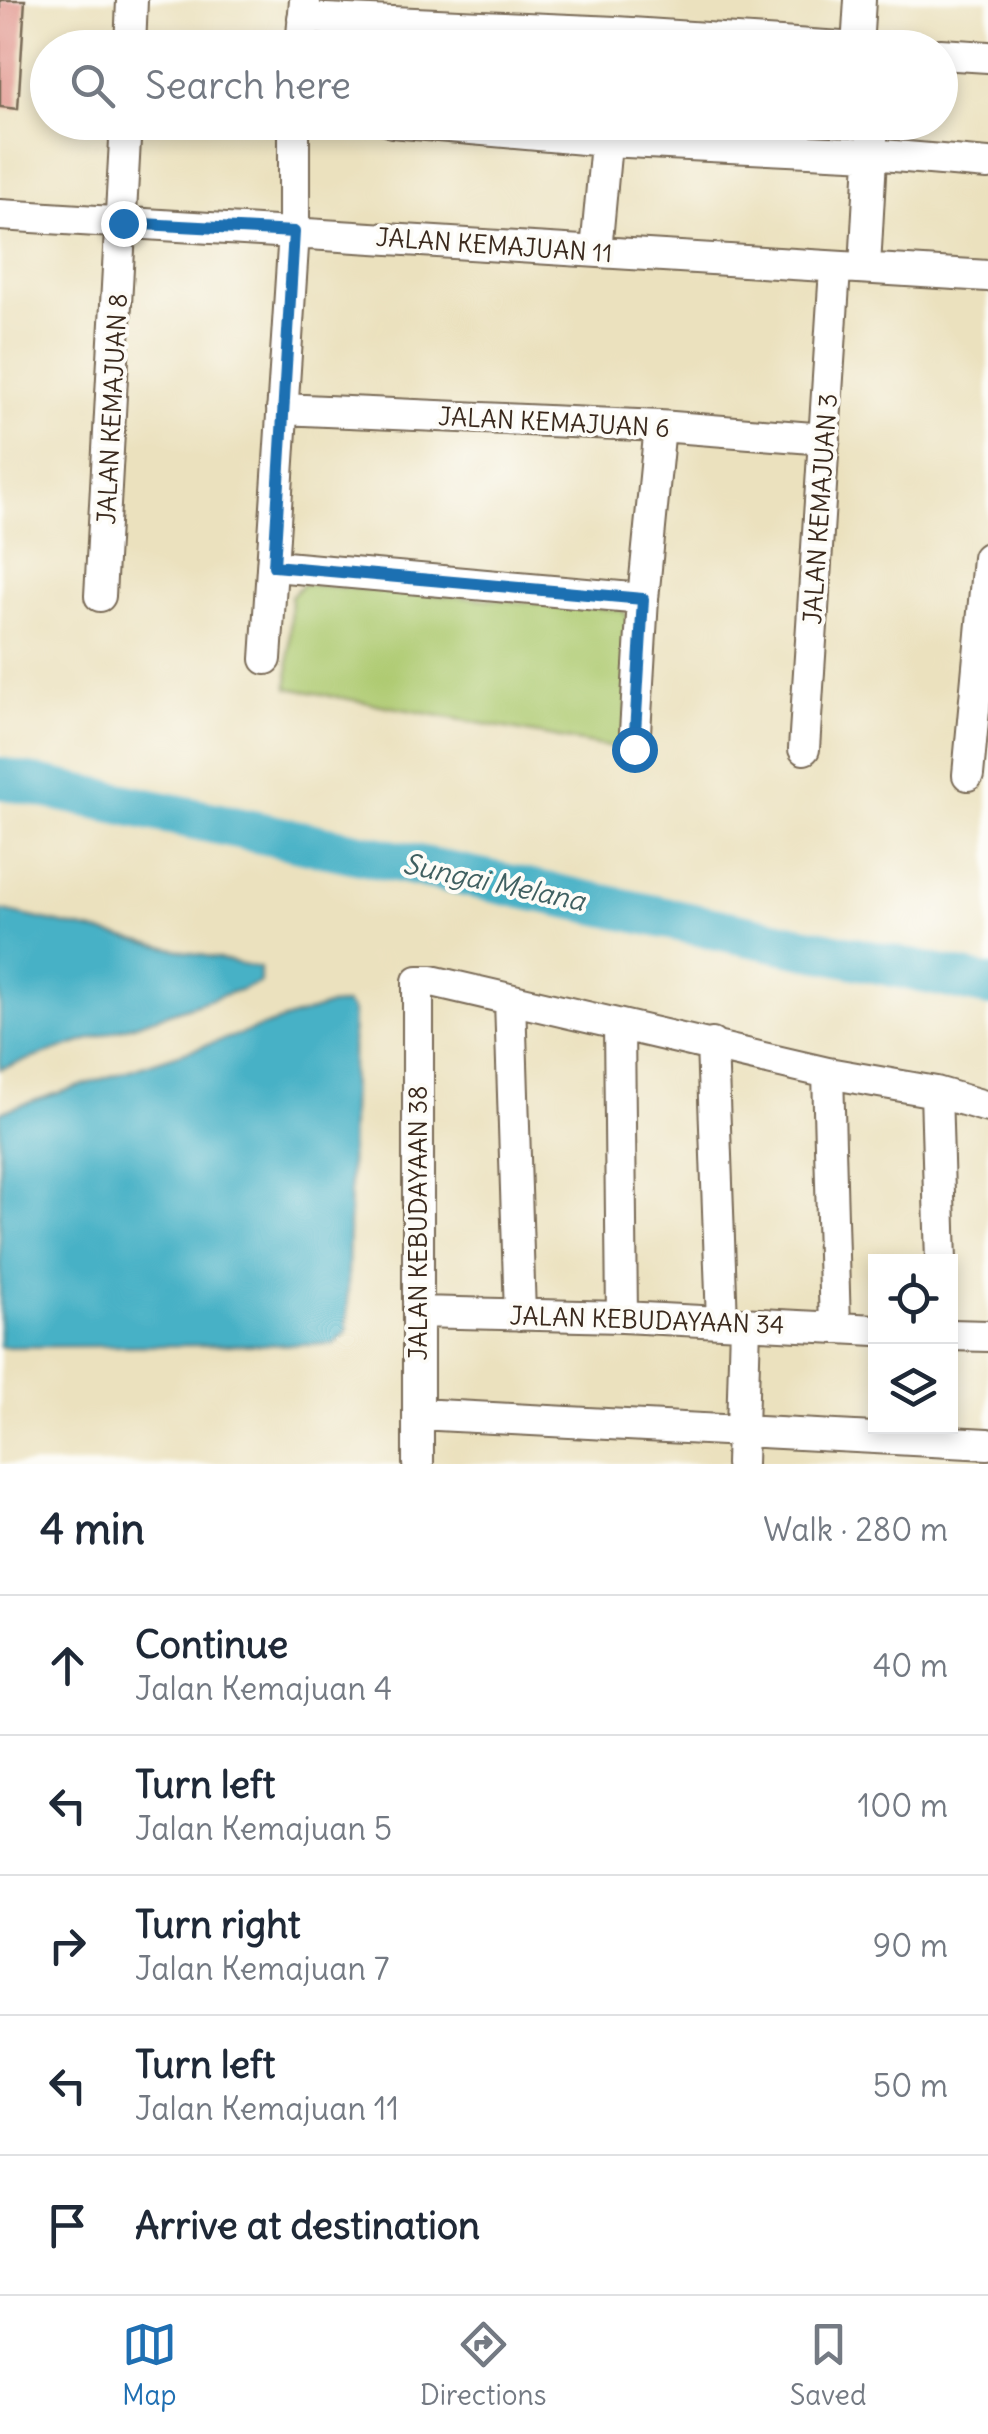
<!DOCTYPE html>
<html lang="en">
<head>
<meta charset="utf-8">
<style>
	body { margin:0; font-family:Delius,sans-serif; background:#f2f2f3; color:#1f2937 }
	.controls { position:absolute; right:30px; bottom:30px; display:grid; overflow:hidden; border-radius:0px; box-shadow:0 5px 15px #0003 }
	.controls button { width:90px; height:90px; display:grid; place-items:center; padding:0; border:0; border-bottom:2px solid #e0e1e3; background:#fff; color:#1f2937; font:50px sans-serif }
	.stop { position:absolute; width:30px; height:30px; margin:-22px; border:8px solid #1f6fb2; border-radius:50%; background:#fff }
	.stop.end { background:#1f6fb2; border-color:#fff; box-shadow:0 2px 10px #0008 }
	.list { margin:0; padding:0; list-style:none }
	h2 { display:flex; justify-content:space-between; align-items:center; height:130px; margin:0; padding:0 40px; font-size:42px }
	h2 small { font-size:32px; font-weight:400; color:#747a83 }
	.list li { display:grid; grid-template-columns:65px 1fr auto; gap:30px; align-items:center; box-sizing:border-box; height:140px; padding:0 40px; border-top:2px solid #e0e1e3 }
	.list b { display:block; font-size:38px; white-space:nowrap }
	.list p { margin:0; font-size:32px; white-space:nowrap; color:#747a83 }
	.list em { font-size:32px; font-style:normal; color:#747a83 }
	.icon { flex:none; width:55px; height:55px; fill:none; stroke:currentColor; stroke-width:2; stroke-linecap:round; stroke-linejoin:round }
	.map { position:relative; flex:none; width:988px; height:1464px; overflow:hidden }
	.search { position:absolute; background:#fff; box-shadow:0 5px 15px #0003; left:30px; right:30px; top:30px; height:110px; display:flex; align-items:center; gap:25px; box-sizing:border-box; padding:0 35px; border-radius:55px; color:#747a83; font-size:38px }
	.sheet { height:830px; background:#fff }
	nav { display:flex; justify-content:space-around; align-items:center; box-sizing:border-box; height:140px; border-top:2px solid #e0e1e3; background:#fff; font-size:28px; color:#747a83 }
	nav a { display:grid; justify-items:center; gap:5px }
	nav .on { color:#1f6fb2 }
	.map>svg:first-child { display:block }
</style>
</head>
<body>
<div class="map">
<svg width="988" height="1464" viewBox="0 0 988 1464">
	<rect width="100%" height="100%" fill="#fdfcf7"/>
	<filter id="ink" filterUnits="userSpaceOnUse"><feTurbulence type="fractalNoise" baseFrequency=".01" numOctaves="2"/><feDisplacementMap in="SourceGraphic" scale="20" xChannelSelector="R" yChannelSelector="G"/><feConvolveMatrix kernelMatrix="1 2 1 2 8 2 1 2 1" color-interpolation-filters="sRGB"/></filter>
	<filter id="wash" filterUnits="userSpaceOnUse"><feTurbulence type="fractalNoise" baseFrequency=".0048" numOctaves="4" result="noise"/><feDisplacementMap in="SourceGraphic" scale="40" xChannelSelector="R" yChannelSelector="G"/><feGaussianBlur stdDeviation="2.25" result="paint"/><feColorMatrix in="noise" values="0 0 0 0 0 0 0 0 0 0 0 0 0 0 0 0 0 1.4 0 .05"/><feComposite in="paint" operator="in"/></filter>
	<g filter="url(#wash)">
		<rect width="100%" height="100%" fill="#ebe1be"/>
		<path fill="#aeca71" stroke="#747a48" stroke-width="2.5" d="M303,584L622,610L633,623L625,750L288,688L291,596Z"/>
		<path fill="#47b1c6" stroke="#416e72" stroke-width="2.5" d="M0,910L260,968V983L0,1069Z
			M346,1004L353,1012L347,1332L333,1344L0,1347V1112L330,1005Z"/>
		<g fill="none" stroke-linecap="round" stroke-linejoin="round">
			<path stroke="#47b1c6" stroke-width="42" d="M0,778L988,986"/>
		</g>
		<g id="blocks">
			<path fill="#e09289" d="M0,0H25L18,109L0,107Z"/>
		</g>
	</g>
	<g filter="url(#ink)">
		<use href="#blocks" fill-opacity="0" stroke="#796a56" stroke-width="2.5"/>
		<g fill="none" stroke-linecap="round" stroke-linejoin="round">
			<defs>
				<path id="minor" d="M303,18L616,32L857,48
					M130,48L132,0
					M301,48L305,0
					M857,48L860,0
					M940,54L988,57
					M392,122L606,141L871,154L988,164
					M0,215L988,276
					M596,251L608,122
					M865,267L873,122
					M282,409L660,426L825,439
					M274,566L643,599
					M100,596L126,122
					M266,659L294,232V122
					M634,749L643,599L660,426
					M804,749L835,269
					M968,775L988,558
					M510,1000L520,1315
					M619,1025L622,1317
					M712,1044L722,1322
					M828,1073L835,1328
					M936,1092L941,1262
					M418,1312L622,1317L876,1330
					M950,1335L988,1336
					M418,1414L988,1444
					M418,1464V981H432L828,1073L936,1092L988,1107
					M741,1464L745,1324"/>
			</defs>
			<use href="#minor" stroke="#796a56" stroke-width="34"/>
			<use href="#minor" stroke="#fff" stroke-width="30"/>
		</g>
	</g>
	<g fill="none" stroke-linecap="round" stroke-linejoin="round" filter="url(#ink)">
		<path stroke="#1f6fb2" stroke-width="12" d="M123,223L294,232L274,566L643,599L634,749"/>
	</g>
	<g text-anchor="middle" stroke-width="8" stroke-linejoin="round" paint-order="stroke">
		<g font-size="25" fill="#3b2a1e" stroke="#fdfcf7">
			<text transform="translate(494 245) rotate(4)" y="9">JALAN KEMAJUAN 11</text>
			<text transform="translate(112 409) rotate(-87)" y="9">JALAN KEMAJUAN 8</text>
			<text transform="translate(554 422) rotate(3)" y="9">JALAN KEMAJUAN 6</text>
			<text transform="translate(820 509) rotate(-86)" y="9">JALAN KEMAJUAN 3</text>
			<text transform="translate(418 1223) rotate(-90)" y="9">JALAN KEBUDAYAAN 38</text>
			<text transform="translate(647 1320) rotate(2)" y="9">JALAN KEBUDAYAAN 34</text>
		</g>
		<g font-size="28" font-style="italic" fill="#406061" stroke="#fdfcf7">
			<text transform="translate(494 882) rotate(12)" y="10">Sungai Melana</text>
		</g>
	</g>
</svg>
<div class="controls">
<button><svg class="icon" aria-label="locate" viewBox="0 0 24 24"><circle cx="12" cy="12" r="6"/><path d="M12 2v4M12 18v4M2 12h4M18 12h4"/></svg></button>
<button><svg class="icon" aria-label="layers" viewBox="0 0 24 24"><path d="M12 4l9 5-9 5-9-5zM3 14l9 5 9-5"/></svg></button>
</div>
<div class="stop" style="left:634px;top:749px"></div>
<div class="stop end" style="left:123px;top:223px"></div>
<div class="search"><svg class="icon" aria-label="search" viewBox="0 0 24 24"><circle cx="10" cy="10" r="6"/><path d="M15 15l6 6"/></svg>Search here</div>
</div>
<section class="sheet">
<h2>4 min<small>Walk · 280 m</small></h2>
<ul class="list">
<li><svg class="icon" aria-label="ahead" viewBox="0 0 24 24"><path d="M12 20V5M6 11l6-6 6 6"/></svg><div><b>Continue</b><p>Jalan Kemajuan 4</p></div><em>40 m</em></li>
<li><svg class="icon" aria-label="left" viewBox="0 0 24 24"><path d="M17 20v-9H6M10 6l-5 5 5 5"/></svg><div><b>Turn left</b><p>Jalan Kemajuan 5</p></div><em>100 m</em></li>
<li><svg class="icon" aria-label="right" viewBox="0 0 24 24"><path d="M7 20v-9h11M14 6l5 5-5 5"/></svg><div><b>Turn right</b><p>Jalan Kemajuan 7</p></div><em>90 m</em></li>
<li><svg class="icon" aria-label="left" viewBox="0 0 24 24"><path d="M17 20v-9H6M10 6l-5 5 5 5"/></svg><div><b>Turn left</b><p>Jalan Kemajuan 11</p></div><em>50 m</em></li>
<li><svg class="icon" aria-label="arrive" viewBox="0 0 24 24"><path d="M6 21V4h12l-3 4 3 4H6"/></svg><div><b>Arrive at destination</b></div></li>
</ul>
</section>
<nav>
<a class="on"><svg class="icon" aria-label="map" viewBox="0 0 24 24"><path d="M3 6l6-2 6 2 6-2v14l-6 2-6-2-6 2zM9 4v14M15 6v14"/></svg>Map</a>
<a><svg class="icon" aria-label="directions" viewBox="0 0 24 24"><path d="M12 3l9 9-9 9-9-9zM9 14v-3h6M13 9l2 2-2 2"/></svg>Directions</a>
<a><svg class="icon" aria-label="saved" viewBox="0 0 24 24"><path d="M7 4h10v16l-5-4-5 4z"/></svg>Saved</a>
</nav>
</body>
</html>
